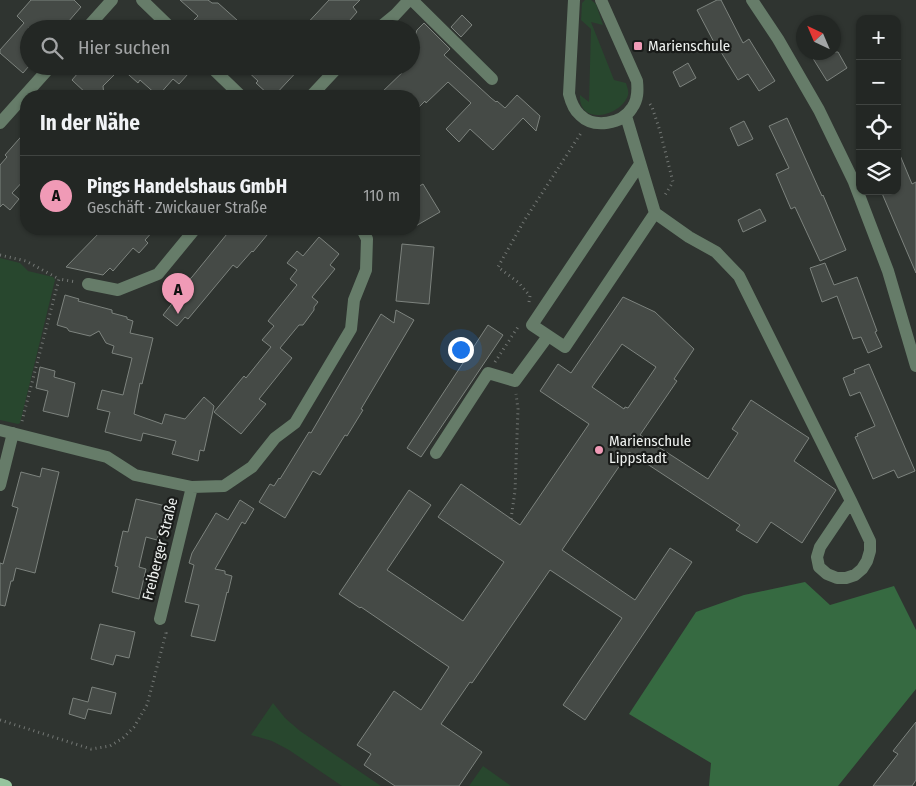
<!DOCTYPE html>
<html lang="de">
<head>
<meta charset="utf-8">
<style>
	body { margin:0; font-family:"Fira Sans Condensed",sans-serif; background:#2b2f2c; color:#f1f3f6 }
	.controls { position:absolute; right:15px; top:15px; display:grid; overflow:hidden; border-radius:10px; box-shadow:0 1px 4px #0004 }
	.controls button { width:45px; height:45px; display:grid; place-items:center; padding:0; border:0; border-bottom:1px solid #404441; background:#232724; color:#f1f3f6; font:25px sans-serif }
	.compass { position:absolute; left:796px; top:15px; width:45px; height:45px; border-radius:50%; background:#232724; box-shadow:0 1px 4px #0004; rotate:316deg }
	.you { position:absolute; left:460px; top:349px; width:18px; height:18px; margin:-12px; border:4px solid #fff; border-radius:50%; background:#1a73e8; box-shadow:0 0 0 8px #1a73e833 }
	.badge { display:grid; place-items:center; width:32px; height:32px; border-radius:50%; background:#f09ab6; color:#111; font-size:16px; font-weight:700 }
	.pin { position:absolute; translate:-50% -41px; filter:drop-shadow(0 1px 2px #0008) }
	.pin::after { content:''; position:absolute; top:26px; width:18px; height:15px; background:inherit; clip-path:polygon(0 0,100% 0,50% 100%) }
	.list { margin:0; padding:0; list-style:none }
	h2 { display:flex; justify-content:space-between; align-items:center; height:65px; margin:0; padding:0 20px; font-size:21px }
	h2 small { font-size:16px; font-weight:400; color:#a3a5a6 }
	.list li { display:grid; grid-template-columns:32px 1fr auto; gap:15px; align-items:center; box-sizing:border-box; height:80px; padding:0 20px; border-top:1px solid #404441 }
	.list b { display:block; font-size:19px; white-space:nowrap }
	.list p { margin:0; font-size:16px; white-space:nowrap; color:#a3a5a6 }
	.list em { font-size:16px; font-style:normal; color:#a3a5a6 }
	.icon { flex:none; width:28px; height:28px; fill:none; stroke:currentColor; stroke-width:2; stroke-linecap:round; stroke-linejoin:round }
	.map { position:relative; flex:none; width:916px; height:786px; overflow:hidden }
	.search { position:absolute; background:#232724; box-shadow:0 1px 4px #0004; left:20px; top:20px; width:400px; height:55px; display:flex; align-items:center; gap:12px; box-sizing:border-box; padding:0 18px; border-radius:28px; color:#a3a5a6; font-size:19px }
	.panel { position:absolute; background:#232724; box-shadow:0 1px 4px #0004; left:20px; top:90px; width:400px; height:145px; border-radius:20px }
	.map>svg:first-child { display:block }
</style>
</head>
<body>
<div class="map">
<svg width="916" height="786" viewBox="0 0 916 786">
	<rect width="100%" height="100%" fill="#2f3430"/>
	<path fill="#28472e" d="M585,0H591L596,4L603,25L591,22L614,80L626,83C627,87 629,91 628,95C622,116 578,127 580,95L589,102L591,29L581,20L582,3Z
		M0,258L20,263L28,271L53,277L55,280L20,423L18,424L0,420Z
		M273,703L285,718L300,731L381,786H342L289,750L272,741L251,735Z
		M483,766L511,786H469Z"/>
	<path fill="#366a41" d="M805,582L830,605L894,586L916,630V689L838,786H709L711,763L629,714L696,612L744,595Z"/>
	<path fill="#454a46" stroke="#7d837e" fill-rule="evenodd" d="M31,0H74L81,7L62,29H31L29,27V66L23,73L0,53V50L24,23L17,16Z
		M180,0H208L212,3H218L247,29H201L193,21L198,16Z
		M329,0H360L353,7L357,12L342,29H302Z
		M717,0H721L743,43L749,39L775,81L759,91L748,74L738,80L718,47L717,48L697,10Z
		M462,15L472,25L461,37L451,27Z
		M424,23L450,49L444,55L491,98L496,102L497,101L505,108L517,95L540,116L536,131L523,118L493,150L470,129L459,142L446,129L471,103L448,82L426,103L425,101L414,112V96H378L409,66H411V48L417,30Z
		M809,52H838L847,68L827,81Z
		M688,63L696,78L680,87L673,72Z
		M84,66H185L183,69L188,74L179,84L173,79L158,96L140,80L138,83L121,68L103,86L104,96H89L72,80Z
		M242,66H302L274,96H270L256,83L258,81Z
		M787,118L822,196L823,195L846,250L820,261L795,207L791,209L776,174L789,168L769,126Z
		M744,121L753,139L738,146L730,128Z
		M26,131V178L12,193L19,199L10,210L3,204L0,207V165L7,157L5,155Z
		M897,148L912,184L916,182V273L881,191H897Z
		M423,184L440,212L414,227V189Z
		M760,209L766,221L743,232L738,220Z
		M103,229H155L145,240L148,243L139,253L133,248L113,271L110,268L103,275L66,267Z
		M231,229H272L253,252L252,251L237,268L233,265L188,319L185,317L177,326L163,315L174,301L173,300L177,295L178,290L192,277Z
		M319,237L339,254L330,265L335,269L312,297L318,302L314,307V310L303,325H299L280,348L292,358L259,399L266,404L241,434L214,412L244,376L246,378L271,347L262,340L274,326L268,321L297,285L290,279L297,270L287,263L297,251L303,256Z
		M402,244L434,247L429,304L396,301Z
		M825,263L834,285L857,277L877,331L875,332L882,347L868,353L861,337L853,339L837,296L822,302L810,268Z
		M65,295L79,299L78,301L112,310V313L127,317V319L133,321L130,333L153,338L142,384L140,383L134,414L162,424L165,414L185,419L204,397L214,406L204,451L200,450L198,461L172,454L176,441L143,433L141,441L105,432L110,412L97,409L102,390L123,395L132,358L112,353L114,346L106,343L99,331L90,336L69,331L67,328L57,325Z
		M623,297L655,312L694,349L674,379L677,381L640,435L708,479L738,433L732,429L751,400L809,438L794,461L836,490L802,543L771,522L757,543L736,530L740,525L629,452L562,550L635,600L670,548L692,562L585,720L563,705L622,618L550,570L472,683L470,682L441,724L482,752L459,786H395L364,765L371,754L357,745L394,691L421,710L449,667L361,607L360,608L339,594L409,490L431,505L387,570L463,621L504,562L438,517L461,484L520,525L589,424L540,391L558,364L571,373ZM622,344L656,367L628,408L625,407L624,409L592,387Z
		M396,310L414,320L361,409L363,410L347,436L345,435L320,475L313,471L285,518L259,502L270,484L274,486L279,478L280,479L309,432L311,433L381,314L394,323Z
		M488,325L503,335L421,457L407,448Z
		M869,364L915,471L898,478L894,470L873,479L855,437L858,436L857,434L875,426L860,392L850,396L843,378L855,373L854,370Z
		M40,367L55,371L54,377L75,383L68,417L43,411L48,391L36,388Z
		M42,468L59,472L35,573L16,568L13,581H11L5,606L0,605V563L3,564L18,508L12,506L21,472L40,477Z
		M136,499L166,506L157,540L146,537L139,567L146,569L139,599L112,592L118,567L115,566L123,531L128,532Z
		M240,500L254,509L245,524L242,522L215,569L225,571V574L232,576L228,593L227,592L215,641L191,636L199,605L185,602L194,565L189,563L192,553L216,513L228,520Z
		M100,624L135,632L129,658L116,655L113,665L91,659Z
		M92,687L116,693L111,714L88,709L85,719L69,714L73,698L88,702Z
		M916,722V780L912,786H873L898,754L893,751Z"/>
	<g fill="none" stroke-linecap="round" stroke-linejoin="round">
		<path stroke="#737774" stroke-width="3" stroke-dasharray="1 4" stroke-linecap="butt" d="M650,104L652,107L660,131L673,182L665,195
			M0,255L26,261L59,279
			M529,302L530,296L519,283L498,267L524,221L581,133
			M495,362L518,327
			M22,421L59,279L76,282
			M511,519L515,491L518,409L516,394
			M0,720L91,749L110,746L123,738L134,727L147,705L166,633L165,631"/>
		<path stroke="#667c69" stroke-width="12" d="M142,0L172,29
			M412,0L492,79
			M574,0L569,94C571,102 574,110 580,115C594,129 622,124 632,108C638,100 638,91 637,81L601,0
			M752,0L778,39L819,110L854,182L888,271L916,366
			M86,29L112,0
			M378,29L395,15L409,0
			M210,66L241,96
			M311,96L339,66
			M626,116L655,213L689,237L716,252L739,276L851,501L870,541V551L867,561L862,569L855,575L846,578H837L827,574L819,567L817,557L820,547L851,501
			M0,123L51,66
			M640,164L532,325L565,347L655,213
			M88,284L118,290L158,274L195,229
			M0,430L107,457L135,475L192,487L224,486L252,467L275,438L295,423L351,329L354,300L366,270L367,239L362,229
			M436,453L488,373L515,381L548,336
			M0,485L13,433
			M160,619L192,487"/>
		<path stroke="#96c49d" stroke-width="12" d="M0,784L6,786"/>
	</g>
	<g fill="#f09ab6" stroke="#191b19" stroke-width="2">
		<rect x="633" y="41" width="10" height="10" rx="2.5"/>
		<circle cx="599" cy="450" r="5"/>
	</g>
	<g text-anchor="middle" stroke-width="4.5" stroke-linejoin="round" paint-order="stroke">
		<g font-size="15" fill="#eef1ef" stroke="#191b19" text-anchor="start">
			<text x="648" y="51">Marienschule</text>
			<text x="609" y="446">Marienschule<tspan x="609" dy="17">Lippstadt</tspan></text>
		</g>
		<g font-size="15" fill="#eef1ef" stroke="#191b19">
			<text transform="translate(160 549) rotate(-76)" y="5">Freiberger Straße</text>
		</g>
	</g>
</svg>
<div class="controls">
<button>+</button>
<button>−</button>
<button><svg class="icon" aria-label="locate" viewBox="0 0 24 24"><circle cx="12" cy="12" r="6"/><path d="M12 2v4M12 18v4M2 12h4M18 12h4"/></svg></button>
<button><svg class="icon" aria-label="layers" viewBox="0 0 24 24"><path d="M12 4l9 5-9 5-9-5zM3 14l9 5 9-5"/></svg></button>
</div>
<svg class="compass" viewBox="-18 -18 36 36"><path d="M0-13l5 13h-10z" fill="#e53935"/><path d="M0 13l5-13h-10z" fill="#a3a5a6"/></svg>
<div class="you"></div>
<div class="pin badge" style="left:178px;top:314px">A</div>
<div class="search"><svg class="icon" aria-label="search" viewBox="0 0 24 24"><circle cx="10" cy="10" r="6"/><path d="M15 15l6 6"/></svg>Hier suchen</div>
<section class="panel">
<h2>In der Nähe<small></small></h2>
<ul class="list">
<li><span class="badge">A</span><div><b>Pings Handelshaus GmbH</b><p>Geschäft · Zwickauer Straße</p></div><em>110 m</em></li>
</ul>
</section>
</div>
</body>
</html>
